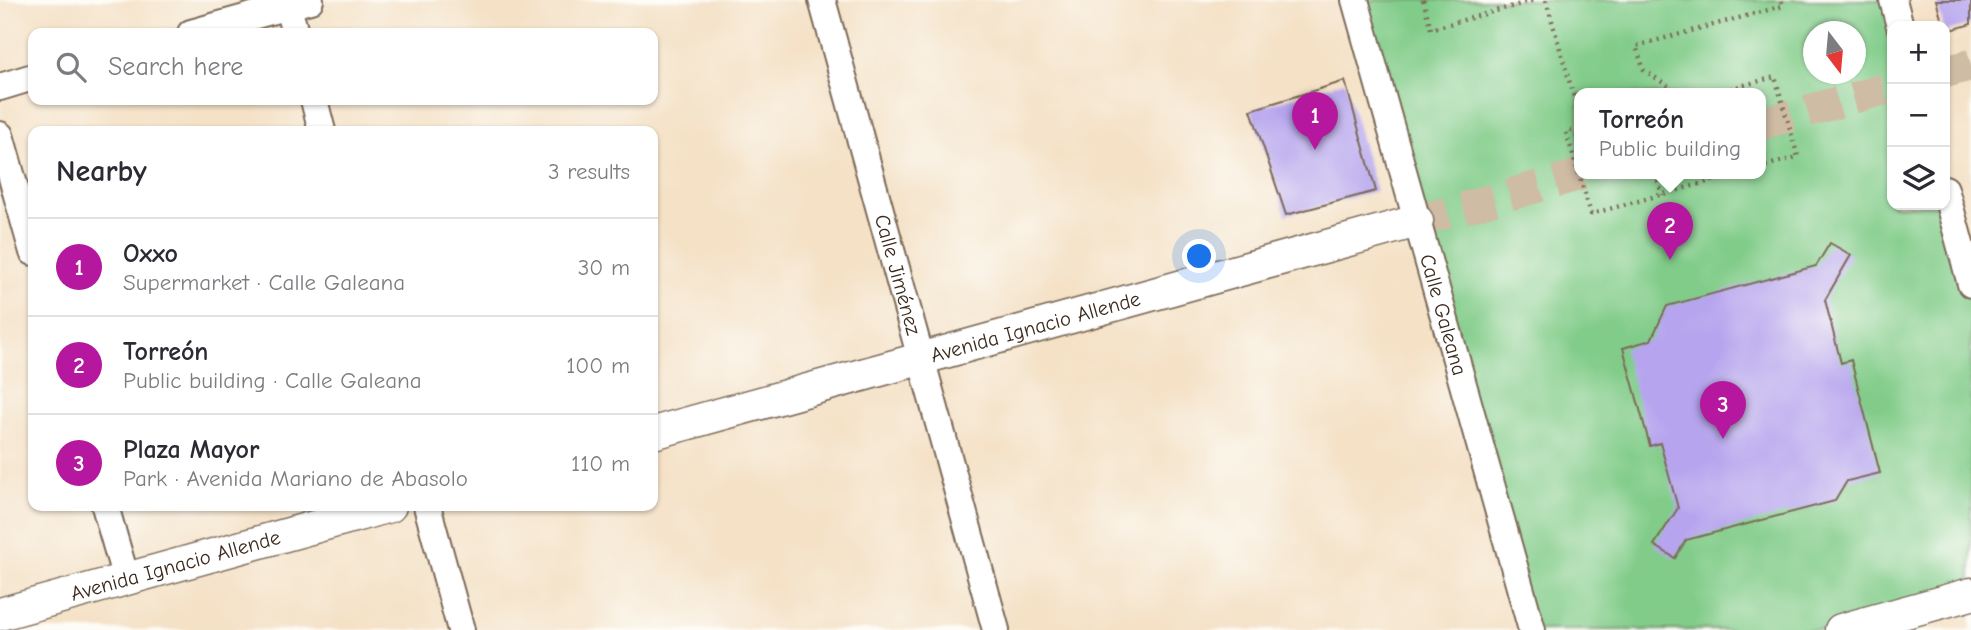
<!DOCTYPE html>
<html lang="en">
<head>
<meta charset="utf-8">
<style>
	body { margin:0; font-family:"Comic Neue",sans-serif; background:#f7f7f7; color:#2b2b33 }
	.controls { position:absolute; right:21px; top:21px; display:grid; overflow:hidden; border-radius:14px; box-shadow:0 2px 5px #0004 }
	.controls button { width:63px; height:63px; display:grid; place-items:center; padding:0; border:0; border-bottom:2px solid #e1e1e2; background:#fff; color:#2b2b33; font:35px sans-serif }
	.compass { position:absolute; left:1803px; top:21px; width:63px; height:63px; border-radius:50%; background:#fff; box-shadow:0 2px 5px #0004; rotate:164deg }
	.you { position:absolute; left:1200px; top:257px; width:24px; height:24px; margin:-18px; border:5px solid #fff; border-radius:50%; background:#1a73e8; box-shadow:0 0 0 10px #1a73e833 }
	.badge { display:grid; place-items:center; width:46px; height:46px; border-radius:50%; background:#b5179e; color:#fff; font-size:23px; font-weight:700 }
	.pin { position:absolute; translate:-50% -58px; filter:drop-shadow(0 2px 4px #0008) }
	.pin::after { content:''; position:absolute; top:37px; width:24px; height:21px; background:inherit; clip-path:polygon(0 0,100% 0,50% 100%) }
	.popup { position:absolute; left:1574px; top:88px; width:192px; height:91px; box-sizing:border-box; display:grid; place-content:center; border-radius:14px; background:#fff; filter:drop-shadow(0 2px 5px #0005); font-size:23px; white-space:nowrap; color:#7c7c81 }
	.popup b { font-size:26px; color:#2b2b33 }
	.popup::after { content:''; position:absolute; left:50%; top:100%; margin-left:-14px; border:14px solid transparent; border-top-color:#fff }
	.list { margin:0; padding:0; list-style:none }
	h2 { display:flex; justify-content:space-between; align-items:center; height:91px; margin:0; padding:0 28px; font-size:30px }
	h2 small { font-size:23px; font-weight:400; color:#7c7c81 }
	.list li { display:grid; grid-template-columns:46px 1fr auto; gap:21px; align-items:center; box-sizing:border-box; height:98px; padding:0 28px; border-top:2px solid #e1e1e2 }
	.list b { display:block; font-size:26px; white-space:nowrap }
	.list p { margin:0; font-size:23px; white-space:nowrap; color:#7c7c81 }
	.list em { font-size:23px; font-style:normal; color:#7c7c81 }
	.icon { flex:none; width:38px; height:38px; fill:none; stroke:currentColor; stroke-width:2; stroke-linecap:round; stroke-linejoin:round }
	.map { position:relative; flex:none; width:1971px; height:630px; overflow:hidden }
	.search { position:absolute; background:#fff; box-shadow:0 2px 5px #0004; left:28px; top:28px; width:630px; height:77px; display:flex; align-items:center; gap:18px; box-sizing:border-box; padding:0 24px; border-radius:14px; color:#7c7c81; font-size:26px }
	.panel { position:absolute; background:#fff; box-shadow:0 2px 5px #0004; left:28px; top:126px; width:630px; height:385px; border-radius:14px }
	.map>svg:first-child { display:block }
</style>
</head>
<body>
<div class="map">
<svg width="1971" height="630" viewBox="0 0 1971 630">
	<rect width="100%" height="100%" fill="#fdfcf7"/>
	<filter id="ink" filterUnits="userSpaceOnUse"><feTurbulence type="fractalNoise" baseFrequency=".0143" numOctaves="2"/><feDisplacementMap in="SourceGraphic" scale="14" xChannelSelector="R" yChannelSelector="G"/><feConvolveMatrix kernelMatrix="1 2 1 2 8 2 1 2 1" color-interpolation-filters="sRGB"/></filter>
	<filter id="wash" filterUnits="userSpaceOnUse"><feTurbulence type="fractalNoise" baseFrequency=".00686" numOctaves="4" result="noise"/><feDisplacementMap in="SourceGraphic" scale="28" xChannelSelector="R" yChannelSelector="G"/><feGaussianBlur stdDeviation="1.57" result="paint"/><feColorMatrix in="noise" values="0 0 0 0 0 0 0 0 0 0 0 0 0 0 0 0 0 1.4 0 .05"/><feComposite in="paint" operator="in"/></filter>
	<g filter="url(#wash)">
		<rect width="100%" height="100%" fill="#f4e1c6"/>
		<path fill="#81cc89" stroke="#5e7b54" stroke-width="2" fill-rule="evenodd" d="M1352,0H1892V205H1945L1971,288V591L1833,630H1529ZM1814,32H1856V74H1814ZM1579,94H1761V174H1579Z"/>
		<g id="blocks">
			<path fill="#b6a4ee" d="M1936,0H1971V24L1945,32Z
				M1345,81L1376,191L1286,215L1251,110Z
				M1830,243L1851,255L1825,300L1841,363L1851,360L1880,473L1847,481L1835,501L1686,540L1675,558L1654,545L1678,508L1660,443L1650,446L1623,348L1651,340L1667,306L1816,266Z"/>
		</g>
	</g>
	<g filter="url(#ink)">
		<use href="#blocks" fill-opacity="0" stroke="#7c6a59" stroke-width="2"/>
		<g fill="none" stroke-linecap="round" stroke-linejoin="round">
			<path stroke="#cfbca4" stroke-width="32" stroke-dasharray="32 16" stroke-linecap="butt" d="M1945,72L1971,65
				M1761,124L1892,87
				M1417,221L1582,174"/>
			<defs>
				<g id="minor">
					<path d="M286,0L295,33"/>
					<path id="s1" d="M822,0L996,630"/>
					<path id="s2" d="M1355,0L1532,630"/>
					<path d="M1893,0L1900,26"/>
					<path d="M191,33L310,0"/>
					<path d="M0,87L33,77"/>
					<path d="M314,100L322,131"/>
					<path d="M0,135L33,252"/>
					<path d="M1945,189L1971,284"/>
					<path d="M105,506L126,579"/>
					<path d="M427,506L461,630"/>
				</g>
				<g id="tertiary">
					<path id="s3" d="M653,433L1417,221"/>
					<path id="s4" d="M0,614L390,506"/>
					<path d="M1841,630L1971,594"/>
				</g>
			</defs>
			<use href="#minor" stroke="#7c6a59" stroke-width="30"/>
			<use href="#tertiary" stroke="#7c6a59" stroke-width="35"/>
			<path stroke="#7c6a59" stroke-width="4.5" stroke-dasharray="2 5" stroke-linecap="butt" d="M1423,0L1431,29L1535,0
				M1546,0L1575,101L1579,103
				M1680,94L1644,70L1636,46L1783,6L1781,0
				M1710,94L1775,77L1798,157L1761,167
				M1579,129L1566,132L1591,214L1736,174
				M1656,174L1662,195"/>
			<use href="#minor" stroke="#fff" stroke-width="26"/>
			<use href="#tertiary" stroke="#fff" stroke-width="32"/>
		</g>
	</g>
	<g text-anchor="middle" stroke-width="5" stroke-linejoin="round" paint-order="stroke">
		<g font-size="21" fill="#3b2a1e" stroke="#fdfcf7">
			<text dy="7" stroke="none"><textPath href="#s1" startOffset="285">Calle Jiménez</textPath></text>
			<text dy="7" stroke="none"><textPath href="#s2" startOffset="327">Calle Galeana</textPath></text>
			<text dy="7" stroke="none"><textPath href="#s3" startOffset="397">Avenida Ignacio Allende</textPath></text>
			<text dy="7" stroke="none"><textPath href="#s4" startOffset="182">Avenida Ignacio Allende</textPath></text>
		</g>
	</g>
</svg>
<div class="controls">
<button>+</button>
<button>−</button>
<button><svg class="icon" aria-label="layers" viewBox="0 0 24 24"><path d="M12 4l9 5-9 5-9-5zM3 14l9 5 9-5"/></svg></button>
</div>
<svg class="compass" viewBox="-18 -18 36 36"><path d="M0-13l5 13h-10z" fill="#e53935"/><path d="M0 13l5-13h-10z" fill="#7c7c81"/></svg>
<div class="you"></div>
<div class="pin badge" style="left:1315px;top:150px">1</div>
<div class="pin badge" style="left:1670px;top:260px">2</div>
<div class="popup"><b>Torreón</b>Public building</div>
<div class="pin badge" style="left:1723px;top:439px">3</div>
<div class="search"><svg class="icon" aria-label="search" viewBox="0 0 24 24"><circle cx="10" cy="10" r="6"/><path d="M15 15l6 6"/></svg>Search here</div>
<section class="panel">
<h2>Nearby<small>3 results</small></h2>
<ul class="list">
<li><span class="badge">1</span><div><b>Oxxo</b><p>Supermarket · Calle Galeana</p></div><em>30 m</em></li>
<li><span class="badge">2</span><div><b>Torreón</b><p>Public building · Calle Galeana</p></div><em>100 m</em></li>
<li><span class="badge">3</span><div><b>Plaza Mayor</b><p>Park · Avenida Mariano de Abasolo</p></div><em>110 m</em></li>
</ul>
</section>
</div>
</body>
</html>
